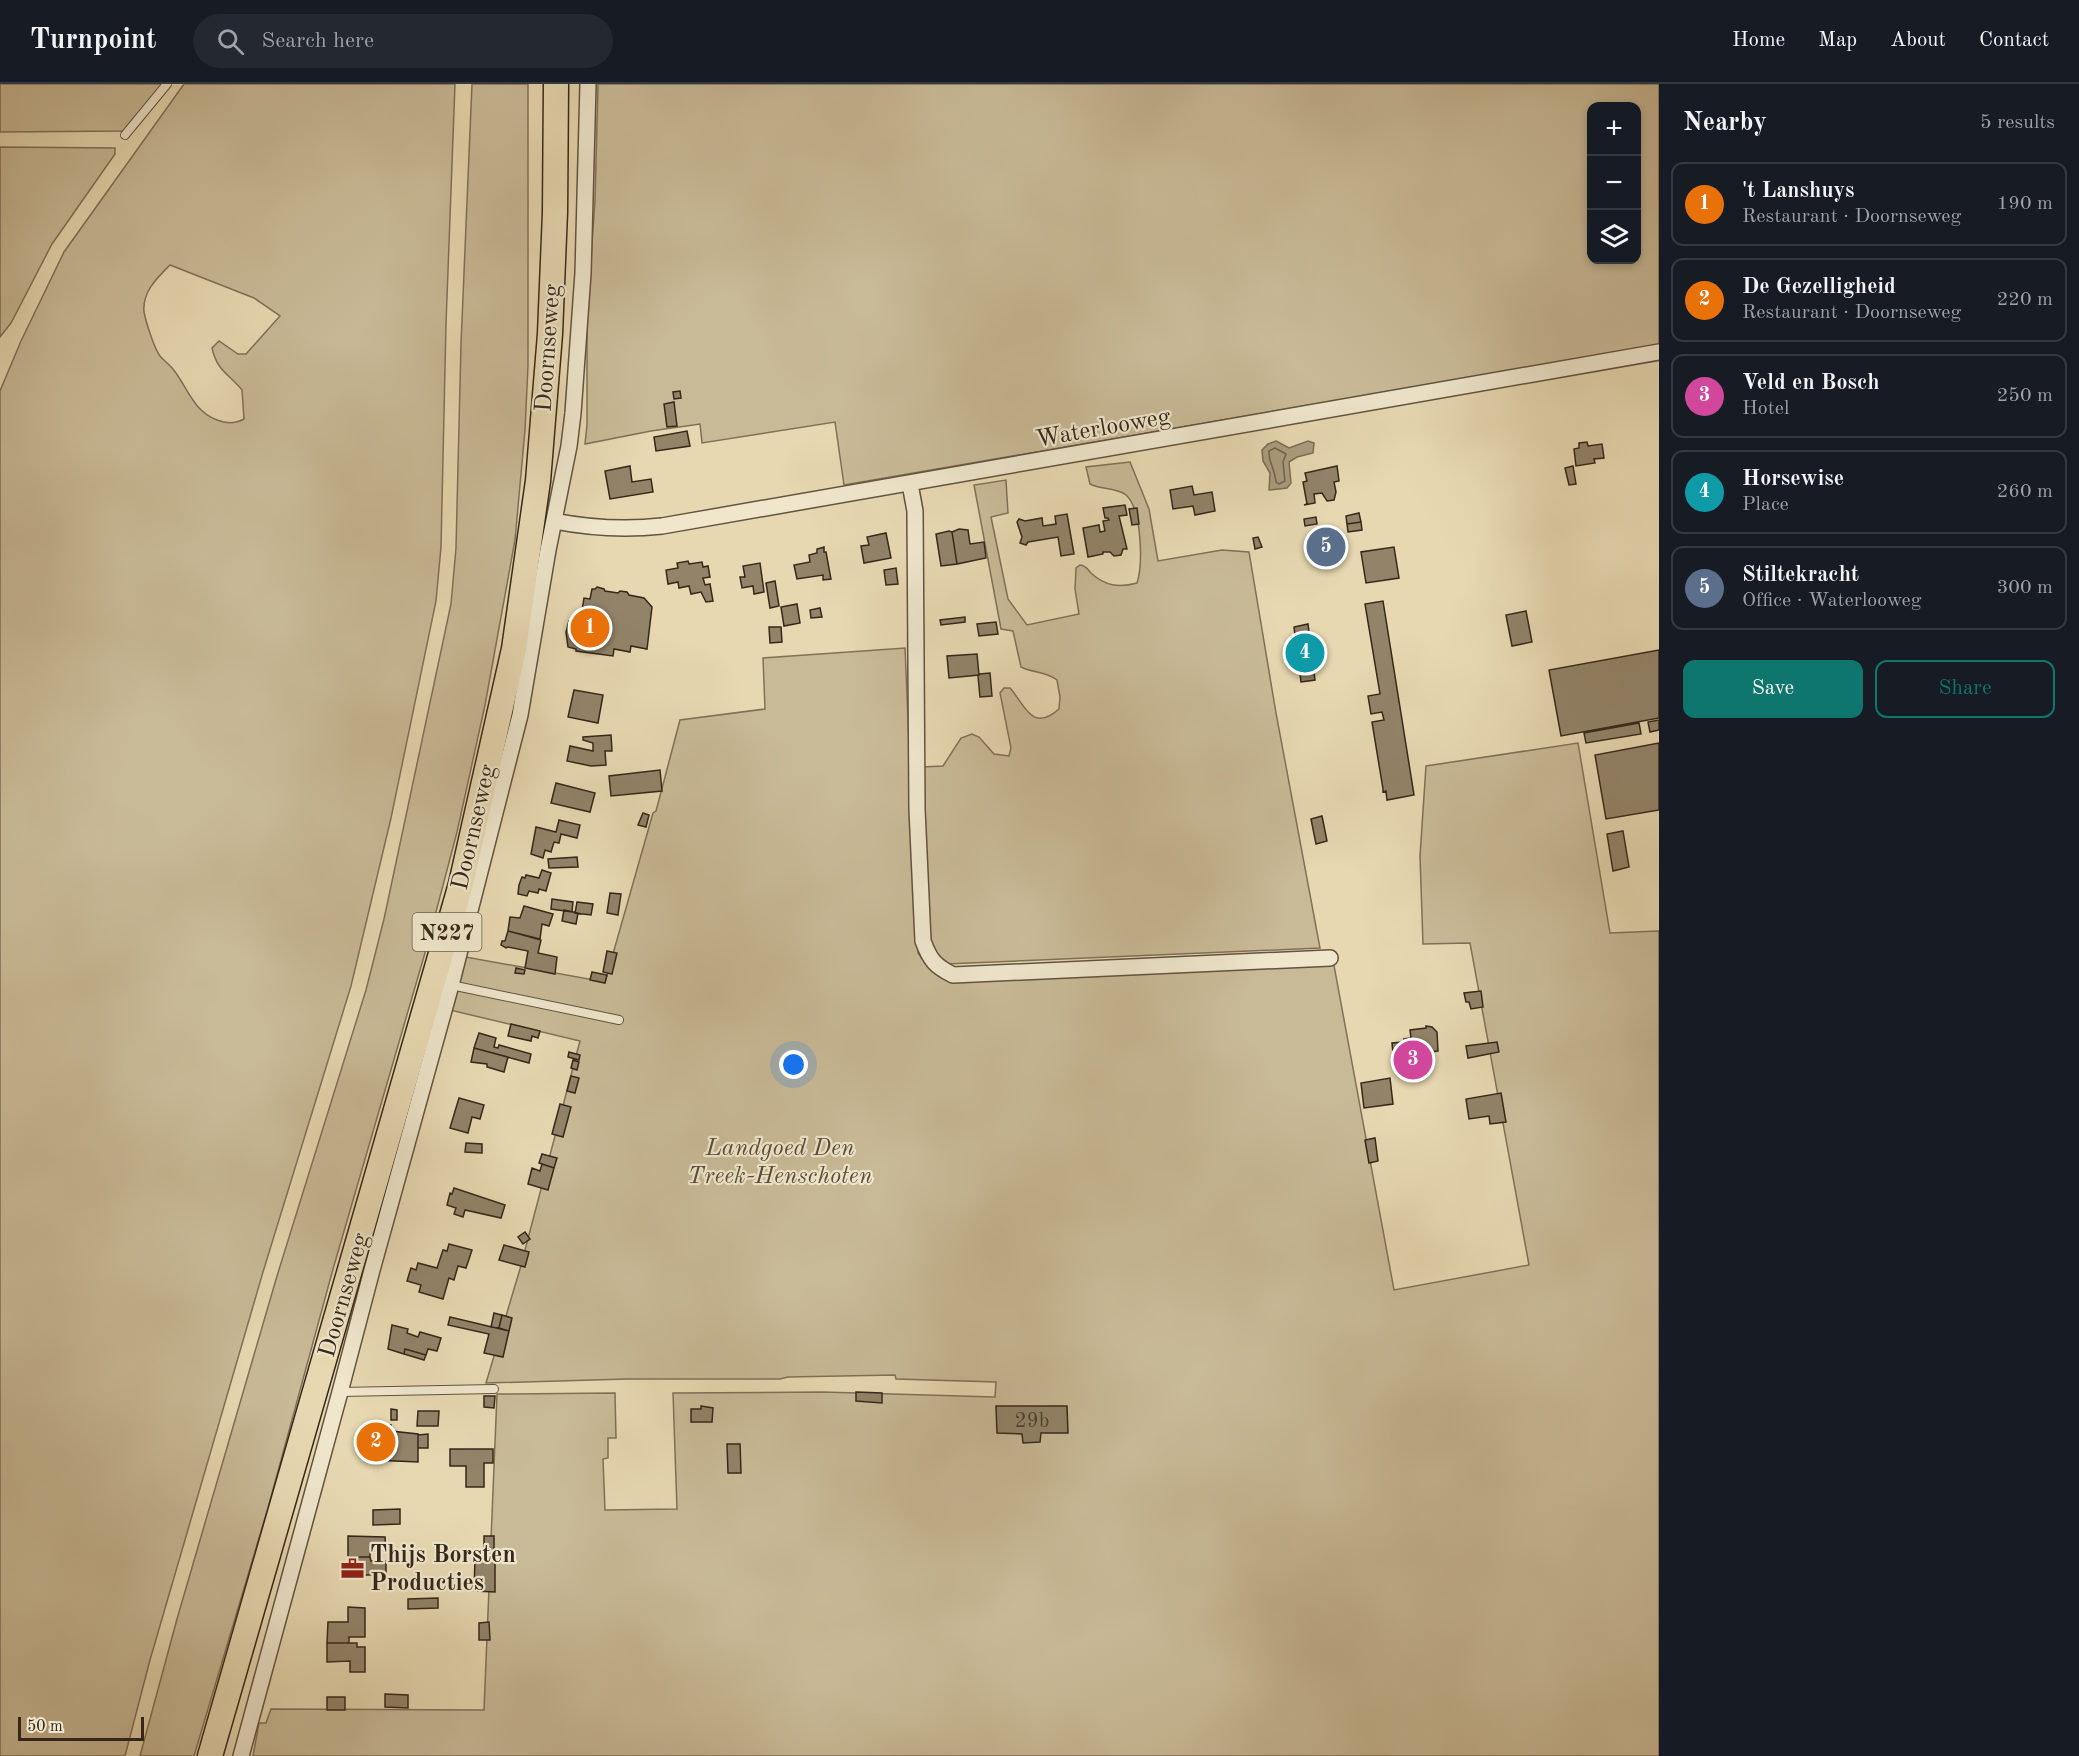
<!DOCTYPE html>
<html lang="en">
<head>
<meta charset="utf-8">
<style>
	body { margin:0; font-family:"Old Standard TT",serif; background:#242831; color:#f1f3f6 }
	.controls { position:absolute; right:18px; top:18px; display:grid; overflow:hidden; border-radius:12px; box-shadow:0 3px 9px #0003 }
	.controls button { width:54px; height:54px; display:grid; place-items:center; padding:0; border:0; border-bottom:2px solid #363941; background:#171b24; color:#f1f3f6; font:30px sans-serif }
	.scale { position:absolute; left:18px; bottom:15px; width:126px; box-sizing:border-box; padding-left:6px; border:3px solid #36271a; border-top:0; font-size:16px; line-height:21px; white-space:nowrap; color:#36271a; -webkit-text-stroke:4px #efe6cc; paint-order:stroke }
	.you { position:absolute; left:794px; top:981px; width:21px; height:21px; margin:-15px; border:4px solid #fff; border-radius:50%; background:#1a73e8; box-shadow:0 0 0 9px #1a73e833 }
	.badge { display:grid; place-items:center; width:39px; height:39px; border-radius:50%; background:#0f766e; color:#fff; font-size:20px; font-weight:700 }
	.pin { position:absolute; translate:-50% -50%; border:3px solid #fff; box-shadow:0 2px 6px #0006 }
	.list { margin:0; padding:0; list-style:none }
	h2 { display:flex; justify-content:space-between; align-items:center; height:78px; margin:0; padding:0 24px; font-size:26px }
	h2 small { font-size:20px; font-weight:400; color:#9ea1a6 }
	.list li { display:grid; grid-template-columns:39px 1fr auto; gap:18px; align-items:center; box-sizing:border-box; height:84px; margin:0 12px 12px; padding:0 12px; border:2px solid #363941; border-radius:12px }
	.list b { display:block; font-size:22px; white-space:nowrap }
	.list p { margin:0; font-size:20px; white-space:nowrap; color:#9ea1a6 }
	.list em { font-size:20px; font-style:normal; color:#9ea1a6 }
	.actions { display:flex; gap:12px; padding:18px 24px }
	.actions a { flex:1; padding:14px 0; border:2px solid #0f766e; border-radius:12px; text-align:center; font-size:21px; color:#0f766e }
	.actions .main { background:#0f766e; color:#fff }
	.icon { flex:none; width:33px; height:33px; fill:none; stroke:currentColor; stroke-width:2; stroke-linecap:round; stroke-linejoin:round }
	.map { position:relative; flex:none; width:1659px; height:1672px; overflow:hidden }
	header { display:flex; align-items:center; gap:36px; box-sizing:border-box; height:84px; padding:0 30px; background:#171b24; border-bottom:2px solid #363941 }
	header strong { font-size:28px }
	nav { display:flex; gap:33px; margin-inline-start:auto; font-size:21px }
	.search { width:420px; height:54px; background:#242831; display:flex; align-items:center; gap:15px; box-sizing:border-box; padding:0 21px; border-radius:33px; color:#9ea1a6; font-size:22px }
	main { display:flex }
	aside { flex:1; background:#171b24 }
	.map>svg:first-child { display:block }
</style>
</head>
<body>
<header>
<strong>Turnpoint</strong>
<div class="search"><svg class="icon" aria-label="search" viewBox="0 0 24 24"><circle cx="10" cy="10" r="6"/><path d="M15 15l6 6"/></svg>Search here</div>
<nav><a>Home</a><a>Map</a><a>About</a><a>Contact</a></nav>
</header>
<main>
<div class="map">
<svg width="1659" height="1672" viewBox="0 0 1659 1672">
	<rect width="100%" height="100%" fill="#e7d8b1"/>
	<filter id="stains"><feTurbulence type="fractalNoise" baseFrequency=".00333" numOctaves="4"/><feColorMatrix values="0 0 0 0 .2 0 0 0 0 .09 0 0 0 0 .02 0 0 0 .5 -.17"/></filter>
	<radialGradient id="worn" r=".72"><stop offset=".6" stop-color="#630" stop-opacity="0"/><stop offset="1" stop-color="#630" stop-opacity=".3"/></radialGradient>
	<path fill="#c9ba97" stroke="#807058" stroke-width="1.5" fill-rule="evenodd" d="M0,0H166L126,47L0,48Z
		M184,0H455L446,240L441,463L436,517L391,734L351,902L263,1188L150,1576L125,1672H0V307L21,257L64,168ZM170,181L254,214L280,232L246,270H238L219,257L212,264C217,287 229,290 242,306L244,335C235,340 227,340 217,336C193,327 188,304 173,285C169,280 164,277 160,272C154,264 146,238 144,228C142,208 157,194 170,181Z
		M472,0H528V282L525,346L515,456L485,621L457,748L427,862L333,1185L268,1424L194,1672H140L177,1535L277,1192L366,906L384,835L451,520L456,464L461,260Z
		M598,0H1659V261L844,401L835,338L702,359L700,340L651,347L585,360L587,341V234L595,116ZM1592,22H1636V176H1592Z
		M0,63L115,64V70L52,160L11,239L0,253Z
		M1130,378L1149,425L1158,477L1222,466L1249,468L1276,629L1320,864L945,880L935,874L930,853L922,683L943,682L961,654L972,650L979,653L994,670L1009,672L1011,664L1000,609L1004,604H1010C1025,621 1032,649 1059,625L1060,613L1057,596C1044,586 1035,590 1021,583L1013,547L1001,545L974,401L1006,396L1008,429L991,433L1008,515L1027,541L1079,530L1075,505L1076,484L1080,481C1087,482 1087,485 1091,489C1105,502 1119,504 1137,499C1143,480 1142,425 1126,411C1117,403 1101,406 1090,400L1086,383Z
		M905,564L918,869C928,884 933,889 949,895L1333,876L1394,1206L1529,1181L1470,859L1423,860L1420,772L1426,682L1578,659L1610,849L1659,847V1672H253L259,1639H266L271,1625L484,1626L497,1310L615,1309L616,1354H608V1374L603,1375L605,1426L677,1425L673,1309L823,1308L995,1313L996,1298L896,1295L895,1291L788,1293L780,1295H627L486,1299L520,1185L580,957L450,926L466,873L605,898L653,729L656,727L680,636L765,625L763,574Z"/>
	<path fill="#ab9c7e" stroke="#7c6d56" stroke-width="1.5" d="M1276,357L1289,364L1308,357L1314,359L1313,369L1297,373L1289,378L1291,399L1287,404L1269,406L1270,389L1263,377L1262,366L1268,360Z"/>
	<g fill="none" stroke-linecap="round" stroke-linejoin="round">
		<path stroke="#70624c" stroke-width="1.5" d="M1275,364L1286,370L1283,378L1285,397L1279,400L1276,398C1275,385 1268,377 1269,367Z"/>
	</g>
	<path fill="#928369" stroke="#36271a" stroke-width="1.5" d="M680,307L681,314L674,315L673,308Z
		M674,318L677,342L667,343L664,320Z
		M687,347L690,362L656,367L654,353Z
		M1587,358L1588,362L1602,360L1604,374L1594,375L1595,379L1576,382L1574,365L1579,364V359Z
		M630,382L632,398L651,395L653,408L610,415L605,387Z
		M1337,382L1339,397L1334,398L1336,408L1334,416L1327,417L1322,409L1314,410L1315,419L1304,421L1307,420L1303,398L1307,397L1305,389Z
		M1573,382L1576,400L1569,401L1565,384Z
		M1192,402L1194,411L1212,408L1215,427L1195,431L1193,422L1173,425L1170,406Z
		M1125,421L1127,431L1119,432L1127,465H1123L1121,471L1114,472L1110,468H1103V470L1088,473L1083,444L1099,441L1100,448L1105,447L1103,437L1109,436L1108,434H1105L1103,424Z
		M1137,424L1139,440L1132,441L1129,425Z
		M1359,429L1361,438L1347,440L1346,432Z
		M1067,430L1074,470L1061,472L1058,453L1028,458L1026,461L1020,459L1022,453L1017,438L1019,435L1025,437L1042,434L1043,442L1056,440L1055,432Z
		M1316,433L1317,440L1305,442L1304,435Z
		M1361,438L1362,446L1348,448L1347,440Z
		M959,445L968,446L970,460L984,458L986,474L957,480L952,448Z
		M949,447L952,448L957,480L941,482L936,450Z
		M886,449L891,474L864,479L861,462L869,461L867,453Z
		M1337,449L1341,473L1334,474L1333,467L1321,469L1323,476L1314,477L1310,454Z
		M1258,453L1262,463L1255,465L1253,454Z
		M824,463V468H826L831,495L823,496V491L797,495L794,481L810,478L809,471L817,469V465Z
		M1394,463L1399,494L1366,499L1361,468Z
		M688,477L689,480L702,478L703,483L708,482L710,493L703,494L705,501L710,500L713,517L706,518L701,508L691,510L689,502L679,504L678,498L668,500L666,486L678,484L677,479Z
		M760,479L764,508L754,510L753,502L742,504L740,493H745L743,482Z
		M896,484L898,500L886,501L884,486Z
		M775,497L779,522L770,524L766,499Z
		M597,503L604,505L605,507L618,509L620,507L627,508L629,511L644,514L652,523L647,565L631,562L630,568L614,565L613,572L576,567V565L568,563L566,548L569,537L572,538L573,532L581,533L584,514L590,515L592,505H595Z
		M1383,517L1414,711L1387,716L1386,707L1383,708V705L1372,638L1384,636L1382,628L1371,630L1368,612L1380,610L1365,520Z
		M797,520L800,539L784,542L781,523Z
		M820,524L822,533L811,534L810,526Z
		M1526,527L1532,558L1512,562L1506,531Z
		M965,533V538L941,541L940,536Z
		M996,538L998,550L979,552L977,540Z
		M1308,540L1315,596L1301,598L1294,543Z
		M769,543H781L782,558L770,559Z
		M1659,566V634L1561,652L1549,586Z
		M977,570L979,591L949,594L947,572Z
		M990,589L992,612L980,613L978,592L979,590Z
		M574,606L603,611L598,639L568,633Z
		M1659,636V646L1650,648L1648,638Z
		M1639,639L1641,650L1586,659L1584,649Z
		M611,651L612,667H605L606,681L591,682L567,677L570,662L593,667V659L583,656V653Z
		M1659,659V726L1606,735L1595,671Z
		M660,686L662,707L611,712L609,692Z
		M556,699L595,709L590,728L551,719Z
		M643,729L649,731L646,743L638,741Z
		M1322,732L1327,757L1316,760L1311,735Z
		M559,736L580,741L577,754L561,750L559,759L554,758L551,768L545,766L543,774L531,770L536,743L556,748Z
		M1623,747L1629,783L1613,787L1607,750Z
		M577,773L578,783L549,784L548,775Z
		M542,786L551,789L546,807L539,805L538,809L529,807L527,812L518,810L519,801L522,793L525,794L526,791L539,794Z
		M610,809L621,810L618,831L607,829Z
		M552,815L573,818L572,828L551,825Z
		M577,818L593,820L591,831L575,829Z
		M524,822L553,830L549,842L542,840L540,855L508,847L510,833L520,834Z
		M564,826L578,829L576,840L562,837Z
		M508,847L541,856L538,869L557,873L555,890L525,884L528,867L508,863L506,864L501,861L502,857H505Z
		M607,867L617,869L612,890L603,888Z
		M516,884L525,886L524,890L515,889Z
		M592,888L607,891L605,899L590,896Z
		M1481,907L1483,923L1471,925L1469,918H1466L1464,909Z
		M511,940L540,947L538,954L532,952L531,957L508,952Z
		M1426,942L1432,943L1437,948L1438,967L1425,968L1428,989L1408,991L1405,968L1393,970L1392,959L1404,958V955L1411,954L1410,946L1426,944Z
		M479,949L496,954L494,963L498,964L499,961L531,970L529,979L474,964Z
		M1497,958L1499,968L1468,974L1466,962Z
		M474,964L508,973L504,988L487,983V980L471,978Z
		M569,968L580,971L579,976L568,973Z
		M573,976L579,978L577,986L571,984Z
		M571,992L579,994L575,1009L567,1007Z
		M1390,994L1393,1020L1364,1024L1361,999Z
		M1501,1009L1506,1038L1490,1040L1489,1032L1469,1035L1466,1015Z
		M459,1014L484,1021L480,1035L472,1033L468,1049L450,1044Z
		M560,1020L571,1023L563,1053L552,1050Z
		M1375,1054L1378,1077L1369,1079L1365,1056Z
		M466,1059L482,1060V1069L465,1068Z
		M542,1070L557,1074L554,1084L539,1079Z
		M542,1080L554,1084L548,1106L528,1100L532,1084L540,1087Z
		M454,1104L505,1121L501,1134L465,1126L463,1133L454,1130L456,1124L447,1121L450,1109L452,1110Z
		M525,1148L530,1155L523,1160L518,1153Z
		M449,1160L472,1166L466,1184L458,1182L454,1196L449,1194L443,1215L419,1208L421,1201L407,1197L411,1184L416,1186L418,1179L437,1184L443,1166L447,1167Z
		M504,1161L529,1168L525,1183L499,1176Z
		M494,1229L502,1231L499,1244L491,1243Z
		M502,1231L512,1234L509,1247L499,1244Z
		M450,1233L509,1247L503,1273L484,1269L489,1250L448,1241Z
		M392,1241L408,1245L407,1249L418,1253L420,1248L441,1254L437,1267L428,1265L426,1271L405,1265L404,1270L388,1265Z
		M405,1265L426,1271L424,1276L404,1270Z
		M856,1308L882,1309V1319L856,1317Z
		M484,1312H495L494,1324L484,1323Z
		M701,1322L713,1324L712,1338H691V1325H701Z
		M996,1322H1067L1068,1349H1041L1040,1358L1023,1359L1022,1350L997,1349Z
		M391,1325L397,1326V1336H391Z
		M418,1327H439L438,1342H417Z
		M372,1340L391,1341V1347L418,1350V1378L373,1376L374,1365H368V1344Z
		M428,1350V1364H418V1351Z
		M727,1360H740L741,1389H728Z
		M450,1365H493V1379H484V1403H466V1382H450Z
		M400,1425V1440L373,1441V1426Z
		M348,1452L385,1453L386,1467H370V1473H348Z
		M484,1452H494V1468H484Z
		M348,1473H370L371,1477H386V1490L349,1492Z
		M475,1475L495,1476V1508L474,1507Z
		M438,1514V1524L408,1525V1515Z
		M348,1523L365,1524V1553H349V1559H327L328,1538H348Z
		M489,1538L490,1556H479V1539Z
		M327,1559H357V1563H365V1588H350V1577L327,1578Z
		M385,1610L408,1611V1624L385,1623Z
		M327,1613H345V1626H327Z"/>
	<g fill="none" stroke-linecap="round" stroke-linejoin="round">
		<defs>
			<path id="service" d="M125,51L167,0
				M451,901L619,936
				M340,1308L494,1305"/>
			<path id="minor" d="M910,400L915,427L917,725L923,857C930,876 935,882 953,891L1330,874
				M554,437C590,444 626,446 662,442L1659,268
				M241,1672L340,1308L372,1186L451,901L520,631L548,466L569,362L573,329L583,189L588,0"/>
			<path id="primary" d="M210,1672L461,800L514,565L538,397L550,250L555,128L556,0"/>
		</defs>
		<use href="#service" stroke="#625340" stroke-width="10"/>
		<use href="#minor" stroke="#625340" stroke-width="18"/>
		<use href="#primary" stroke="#36271a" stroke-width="27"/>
		<use href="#service" stroke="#efe6cc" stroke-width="8"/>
		<use href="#minor" stroke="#efe6cc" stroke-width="15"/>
		<use href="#primary" stroke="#e7d8b1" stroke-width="24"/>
	</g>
	<defs>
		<symbol id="office-bare" viewBox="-9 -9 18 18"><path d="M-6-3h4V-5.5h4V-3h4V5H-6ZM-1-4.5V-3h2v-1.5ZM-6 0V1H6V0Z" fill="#8f2418" stroke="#efe6cc" stroke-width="2.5" paint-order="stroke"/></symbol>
	</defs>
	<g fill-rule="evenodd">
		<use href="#office-bare" x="336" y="1468" width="33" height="33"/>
	</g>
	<g text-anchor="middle" stroke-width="4.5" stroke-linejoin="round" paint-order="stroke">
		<g font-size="21" fill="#4d3e2e">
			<text x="1032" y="1343">29b</text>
		</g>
		<rect fill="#efe6cc" stroke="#6e604f" stroke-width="1.5" x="412.5" y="829" width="69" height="38" rx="4.5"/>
		<g font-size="22" font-weight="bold" fill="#36271a">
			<text x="447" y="856">N227</text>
		</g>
		<g font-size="24" fill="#36271a" stroke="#efe6cc">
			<text transform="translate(547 264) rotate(-86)" y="8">Doornseweg</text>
			<text transform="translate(1103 343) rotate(-10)" y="8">Waterlooweg</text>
			<text transform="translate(473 743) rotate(-77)" y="8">Doornseweg</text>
			<text transform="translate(343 1211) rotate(-74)" y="8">Doornseweg</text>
		</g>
		<g font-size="24" font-style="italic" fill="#5b4c39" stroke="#efe6cc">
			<text x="780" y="1071">Landgoed Den<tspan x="780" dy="28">Treek-Henschoten</tspan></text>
		</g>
		<g font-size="24" font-weight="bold" fill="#36271a" stroke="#efe6cc" text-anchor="start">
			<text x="370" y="1478">Thijs Borsten<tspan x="370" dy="28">Producties</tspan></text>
		</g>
	</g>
	<rect width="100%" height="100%" filter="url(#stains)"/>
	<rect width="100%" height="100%" fill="url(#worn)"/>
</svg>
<div class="controls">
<button>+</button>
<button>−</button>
<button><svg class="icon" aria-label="layers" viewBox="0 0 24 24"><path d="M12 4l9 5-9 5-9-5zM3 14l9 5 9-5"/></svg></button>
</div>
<div class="scale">50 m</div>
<div class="you"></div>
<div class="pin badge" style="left:590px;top:544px;background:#e8710a">1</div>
<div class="pin badge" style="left:376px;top:1358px;background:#e8710a">2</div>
<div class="pin badge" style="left:1413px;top:976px;background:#d1479c">3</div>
<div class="pin badge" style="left:1305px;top:569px;background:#0f9aa8">4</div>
<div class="pin badge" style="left:1326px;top:463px;background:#5c6f8a">5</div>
</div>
<aside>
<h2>Nearby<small>5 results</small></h2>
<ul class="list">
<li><span class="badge" style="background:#e8710a">1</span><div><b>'t Lanshuys</b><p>Restaurant · Doornseweg</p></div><em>190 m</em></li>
<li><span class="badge" style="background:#e8710a">2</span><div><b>De Gezelligheid</b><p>Restaurant · Doornseweg</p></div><em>220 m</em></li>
<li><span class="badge" style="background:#d1479c">3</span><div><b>Veld en Bosch</b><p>Hotel</p></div><em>250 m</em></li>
<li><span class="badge" style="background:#0f9aa8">4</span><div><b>Horsewise</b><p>Place</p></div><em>260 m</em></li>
<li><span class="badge" style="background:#5c6f8a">5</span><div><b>Stiltekracht</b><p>Office · Waterlooweg</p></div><em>300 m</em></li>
</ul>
<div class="actions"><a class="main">Save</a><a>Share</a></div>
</aside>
</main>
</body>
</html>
